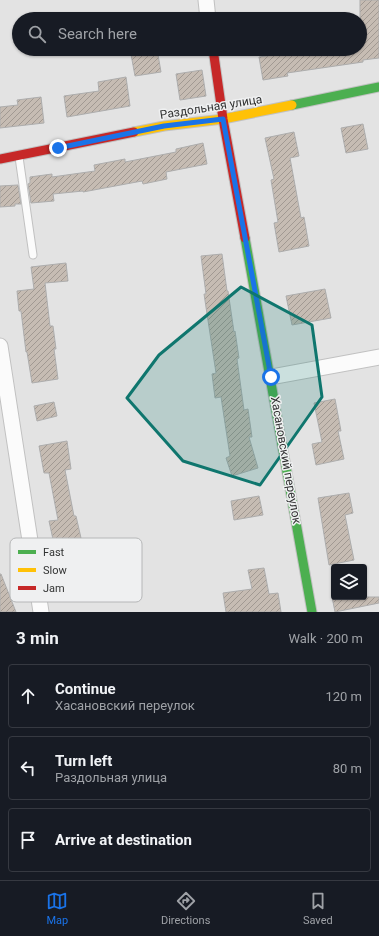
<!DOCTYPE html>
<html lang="en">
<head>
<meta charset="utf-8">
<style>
	body { margin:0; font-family:Roboto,sans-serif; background:#242831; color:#f1f3f6 }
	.controls { position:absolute; right:12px; bottom:12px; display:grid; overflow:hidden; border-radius:4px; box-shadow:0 1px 3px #0004 }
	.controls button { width:36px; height:36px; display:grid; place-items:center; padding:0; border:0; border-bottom:1px solid #363941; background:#171b24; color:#f1f3f6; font:20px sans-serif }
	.stop { position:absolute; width:12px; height:12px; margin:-9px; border:3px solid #1a73e8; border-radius:50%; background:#fff }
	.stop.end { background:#1a73e8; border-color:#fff; box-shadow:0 1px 4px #0008 }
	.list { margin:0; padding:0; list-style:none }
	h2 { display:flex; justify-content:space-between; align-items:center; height:52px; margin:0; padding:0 16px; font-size:17px }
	h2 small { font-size:13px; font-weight:400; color:#9ea1a6 }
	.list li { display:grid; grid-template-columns:26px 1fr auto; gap:12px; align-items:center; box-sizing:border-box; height:64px; margin:0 8px 8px; padding:0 8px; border:1px solid #363941; border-radius:4px }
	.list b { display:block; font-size:15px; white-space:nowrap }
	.list p { margin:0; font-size:13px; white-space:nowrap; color:#9ea1a6 }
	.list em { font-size:13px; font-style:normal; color:#9ea1a6 }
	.icon { flex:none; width:22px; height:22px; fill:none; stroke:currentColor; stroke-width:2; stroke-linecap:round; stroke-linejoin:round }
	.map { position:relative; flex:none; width:379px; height:612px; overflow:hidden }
	.search { position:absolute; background:#171b24; box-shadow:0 1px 3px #0004; left:12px; right:12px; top:12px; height:44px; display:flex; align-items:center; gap:10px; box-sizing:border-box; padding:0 14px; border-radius:22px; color:#9ea1a6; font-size:15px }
	.sheet { height:268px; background:#171b24 }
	nav { display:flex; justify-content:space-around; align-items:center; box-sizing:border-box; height:56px; border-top:1px solid #363941; background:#171b24; font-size:11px; color:#9ea1a6 }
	nav a { display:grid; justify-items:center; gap:2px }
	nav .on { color:#1a73e8 }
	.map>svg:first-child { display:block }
</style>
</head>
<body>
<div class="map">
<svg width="379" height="612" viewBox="0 0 379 612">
	<defs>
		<pattern id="building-hatch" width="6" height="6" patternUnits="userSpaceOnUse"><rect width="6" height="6" fill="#c6bcb3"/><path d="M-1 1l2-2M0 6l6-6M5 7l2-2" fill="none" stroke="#a19992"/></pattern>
	</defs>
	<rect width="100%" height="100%" fill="#e3e3e3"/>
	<path fill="url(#building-hatch)" stroke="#adadad" d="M360,0H379V58L363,60V62L287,73L288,76L263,80L259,57L294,52V51L305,49H360Z
		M130,49H157L161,72L135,76Z
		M202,70L206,96L180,100L176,74Z
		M126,77L130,106L67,117L64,96L99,91L98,82Z
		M41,97L44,123L0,128V107L18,105L17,100Z
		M363,124L368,149L346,153L341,128Z
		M294,132L299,156L290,158L301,218L304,217L309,246L279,252L274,223L278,222L271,180L274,179L265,138Z
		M203,143L207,164L166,172L167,179L143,184L142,181L83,192V191L53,194L54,201L31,203L28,184L30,183V177L52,174V177L95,171L94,165L125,159V162L176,152V149Z
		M18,185L21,204H15V206L0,207V186Z
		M222,254L227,291H228L234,332L235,331L239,358L237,359L244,410L248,409L252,437H249L258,468L232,476L226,458L230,456L221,397L215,398L212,374L216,373L204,294H206L201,256Z
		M66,263L68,281L45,283L50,326H53L56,349H54L58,379L32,383L27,352H26L21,311H19L17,291L34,289L31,267Z
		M325,289L331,318L292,325L286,296Z
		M335,399L341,431H338L344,459L316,465L312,444L322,442L314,403Z
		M54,402L57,416L37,421L34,406Z
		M67,441L71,469L65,470L74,516H76L81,538L54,544L49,521L58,520L49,473H44L39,446Z
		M349,493L353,513L345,515L354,560L329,565L318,498Z
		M259,496L263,515L234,520L231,501Z
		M264,568L269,594L278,593L281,612H226L223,593L252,589L248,570Z
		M0,574H1L16,612H0Z
		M332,597H379V603L335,612Z"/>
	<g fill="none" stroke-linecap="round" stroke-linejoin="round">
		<defs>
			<path id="lane" d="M19,157L33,255"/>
			<path id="street" d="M206,0L208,19
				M0,346L41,612
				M271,377L379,357"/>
			<path id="fast" d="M292,105L379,87
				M245,238L312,612"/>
			<path id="slow" d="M134,132L164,126L223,119L292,105"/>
			<path id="jam" d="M213,49L223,119L245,238
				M0,159L134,132"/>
		</defs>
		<use href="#lane" stroke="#c1c1c1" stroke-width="9"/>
		<use href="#street" stroke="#c1c1c1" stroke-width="17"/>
		<use href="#fast" stroke="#c1c1c1" stroke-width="11"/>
		<use href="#slow" stroke="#c1c1c1" stroke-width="11"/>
		<use href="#jam" stroke="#c1c1c1" stroke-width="11"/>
		<use href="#lane" stroke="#fbfbfb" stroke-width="7"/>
		<use href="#street" stroke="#fbfbfb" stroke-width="15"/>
		<use href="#fast" stroke="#4caf50" stroke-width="9"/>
		<use href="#slow" stroke="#ffc107" stroke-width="9"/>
		<use href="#jam" stroke="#c62828" stroke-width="9"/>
	</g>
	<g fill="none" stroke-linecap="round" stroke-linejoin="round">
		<path stroke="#1a73e8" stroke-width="5" d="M58,148L164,126L223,119L271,377"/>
	</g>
	<path fill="#0f766e" fill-opacity="0.2" stroke="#0f766e" stroke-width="3" stroke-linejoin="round" d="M241,287L312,325L322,397L260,485L183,461L127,398L159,355Z"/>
	<g text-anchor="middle" stroke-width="3" stroke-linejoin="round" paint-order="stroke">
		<g font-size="12" fill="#323333" stroke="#eff0f1">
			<text transform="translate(211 107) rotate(-9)" y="4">Раздольная улица</text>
			<text transform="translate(286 460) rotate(80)" y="4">Хасановский переулок</text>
		</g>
	</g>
	<rect x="10" y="538" width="132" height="64" rx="6" fill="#eff0f1" stroke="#b6b7b8" stroke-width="1"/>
	<rect x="18" y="550" width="18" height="4" fill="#4caf50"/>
	<rect x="18" y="568" width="18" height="4" fill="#ffc107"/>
	<rect x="18" y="586" width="18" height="4" fill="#c62828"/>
	<g font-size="11" fill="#323333">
		<text x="43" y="556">Fast</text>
		<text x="43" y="574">Slow</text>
		<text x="43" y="592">Jam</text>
	</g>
</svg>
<div class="controls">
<button><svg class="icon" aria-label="layers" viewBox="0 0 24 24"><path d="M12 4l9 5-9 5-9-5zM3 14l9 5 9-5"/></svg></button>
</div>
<div class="stop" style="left:271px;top:377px"></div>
<div class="stop end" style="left:58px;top:148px"></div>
<div class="search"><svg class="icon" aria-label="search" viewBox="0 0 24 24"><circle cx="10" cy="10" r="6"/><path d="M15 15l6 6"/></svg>Search here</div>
</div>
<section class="sheet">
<h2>3 min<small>Walk · 200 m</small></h2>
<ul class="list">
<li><svg class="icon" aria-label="ahead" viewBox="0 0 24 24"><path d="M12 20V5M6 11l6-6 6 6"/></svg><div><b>Continue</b><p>Хасановский переулок</p></div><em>120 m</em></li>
<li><svg class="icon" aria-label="left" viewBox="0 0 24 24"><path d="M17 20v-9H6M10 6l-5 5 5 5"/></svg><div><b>Turn left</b><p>Раздольная улица</p></div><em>80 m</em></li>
<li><svg class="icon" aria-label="arrive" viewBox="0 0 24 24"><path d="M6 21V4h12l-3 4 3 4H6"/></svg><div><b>Arrive at destination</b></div></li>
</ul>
</section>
<nav>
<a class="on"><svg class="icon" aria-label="map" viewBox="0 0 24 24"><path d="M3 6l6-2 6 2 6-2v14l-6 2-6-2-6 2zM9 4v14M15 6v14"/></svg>Map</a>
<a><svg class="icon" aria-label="directions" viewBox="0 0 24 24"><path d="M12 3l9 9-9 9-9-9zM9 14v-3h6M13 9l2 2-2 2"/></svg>Directions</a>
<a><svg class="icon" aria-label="saved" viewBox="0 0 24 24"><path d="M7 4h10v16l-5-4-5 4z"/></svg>Saved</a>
</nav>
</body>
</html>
